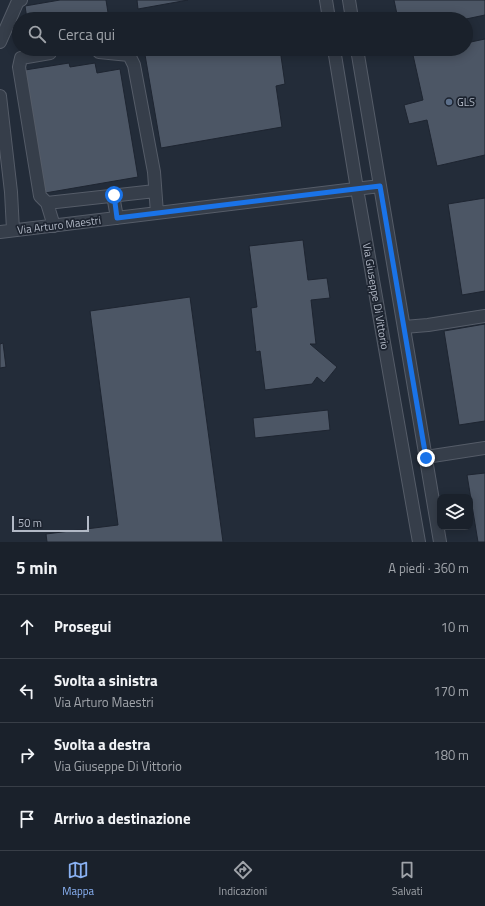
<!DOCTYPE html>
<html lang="it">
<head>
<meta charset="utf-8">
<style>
	body { margin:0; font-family:"Titillium Web",sans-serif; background:#272e37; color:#f1f3f6 }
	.controls { position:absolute; right:12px; bottom:12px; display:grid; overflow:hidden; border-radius:8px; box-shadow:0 2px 10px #0003 }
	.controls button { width:36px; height:36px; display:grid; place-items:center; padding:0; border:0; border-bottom:1px solid #383e47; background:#1a212b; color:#f1f3f6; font:20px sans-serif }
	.scale { position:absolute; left:12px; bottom:10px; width:77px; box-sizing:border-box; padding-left:4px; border:2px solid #b2b9c6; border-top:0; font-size:11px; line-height:14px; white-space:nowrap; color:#b2b9c6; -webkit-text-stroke:3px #1c232f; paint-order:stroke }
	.stop { position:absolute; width:12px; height:12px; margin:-9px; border:3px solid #1a73e8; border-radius:50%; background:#fff }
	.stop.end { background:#1a73e8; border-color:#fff; box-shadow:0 1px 4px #0008 }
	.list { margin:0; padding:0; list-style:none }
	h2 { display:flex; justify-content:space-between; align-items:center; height:52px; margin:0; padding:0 16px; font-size:17px }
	h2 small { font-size:13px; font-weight:400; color:#9fa3a9 }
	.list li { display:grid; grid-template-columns:26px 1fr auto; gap:12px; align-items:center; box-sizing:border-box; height:64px; padding:0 16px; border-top:1px solid #383e47 }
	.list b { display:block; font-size:15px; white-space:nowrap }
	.list p { margin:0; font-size:13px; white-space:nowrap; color:#9fa3a9 }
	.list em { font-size:13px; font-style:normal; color:#9fa3a9 }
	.icon { flex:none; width:22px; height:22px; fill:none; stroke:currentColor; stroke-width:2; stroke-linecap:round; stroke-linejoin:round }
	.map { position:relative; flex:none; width:485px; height:542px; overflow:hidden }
	.search { position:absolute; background:#1a212b; box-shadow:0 2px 10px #0003; left:12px; right:12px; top:12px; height:44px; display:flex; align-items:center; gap:10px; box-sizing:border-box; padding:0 14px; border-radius:22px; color:#9fa3a9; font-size:15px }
	.sheet { height:308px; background:#1a212b }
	nav { display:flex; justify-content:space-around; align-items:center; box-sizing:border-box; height:56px; border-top:1px solid #383e47; background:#1a212b; font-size:11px; color:#9fa3a9 }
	nav a { display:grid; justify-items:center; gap:2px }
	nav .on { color:#89b1f3 }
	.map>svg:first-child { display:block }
</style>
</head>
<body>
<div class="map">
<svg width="485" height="542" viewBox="0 0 485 542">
	<rect width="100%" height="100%" fill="#232c39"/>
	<path fill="#4c5665" stroke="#1e2531" d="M60,0H106L109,19H27L25,6Z
		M137,0H188L138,9Z
		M394,0H485V15L466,19H398Z
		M485,39V155L437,166L427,120L409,124L404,105L423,100L413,55L441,49H466V43Z
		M144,49H280L285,84L276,86L282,127L161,148Z
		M69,63L70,67L95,63L97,73L120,69L138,177L45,193L25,70Z
		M485,198V291L462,295L448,204Z
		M303,240L308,280L327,278L330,298L311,300L316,344H310L337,367L324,383L317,377L312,384L265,390L260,351L256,352L251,308L257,307L249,246Z
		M190,297L223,542H47L46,534L118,525L90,311Z
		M485,324V421L459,425L444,331Z
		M3,343L6,367L0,368V344Z
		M328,410L330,430L255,438L253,418Z
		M485,473V542H478L467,475Z"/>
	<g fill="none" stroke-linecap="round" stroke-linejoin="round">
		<defs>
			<path id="minor" d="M326,0L329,19
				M349,0L352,19
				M0,42L18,1L21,0
				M334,49L357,189L419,542
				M357,49L440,542
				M99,52L129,55L134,65L154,172L157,213
				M50,53L21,58L19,67L40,196L47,203L54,226
				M0,96L11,192L13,230
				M113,195L117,218
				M47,203L155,191
				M0,232L380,186
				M404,327L428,325L485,316
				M426,457L485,448"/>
		</defs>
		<use href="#minor" stroke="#555c68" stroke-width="14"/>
		<use href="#minor" stroke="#363e4a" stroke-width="12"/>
	</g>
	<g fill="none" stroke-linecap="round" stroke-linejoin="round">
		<path stroke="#1a73e8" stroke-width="5" d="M114,195L117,218L380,186L426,458"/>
	</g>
	<circle fill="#5c6f8a" stroke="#1c232f" stroke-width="1.5" cx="449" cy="102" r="4"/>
	<g text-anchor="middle" stroke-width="3.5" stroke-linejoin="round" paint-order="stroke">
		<g font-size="11" fill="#b2b9c6" stroke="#1c232f" text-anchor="start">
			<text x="457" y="106">GLS</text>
		</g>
		<g font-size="11" fill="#b2b9c6" stroke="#1c232f">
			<text transform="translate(59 225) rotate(-7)" y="4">Via Arturo Maestri</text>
			<text transform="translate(376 296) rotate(80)" y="4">Via Giuseppe Di Vittorio</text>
		</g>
	</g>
</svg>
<div class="controls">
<button><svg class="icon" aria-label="layers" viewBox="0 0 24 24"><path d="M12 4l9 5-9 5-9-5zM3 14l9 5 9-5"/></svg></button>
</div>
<div class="scale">50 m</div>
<div class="stop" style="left:114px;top:195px"></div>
<div class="stop end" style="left:426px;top:458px"></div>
<div class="search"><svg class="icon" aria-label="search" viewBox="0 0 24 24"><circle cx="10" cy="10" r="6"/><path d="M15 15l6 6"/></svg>Cerca qui</div>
</div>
<section class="sheet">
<h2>5 min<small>A piedi · 360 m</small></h2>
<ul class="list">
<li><svg class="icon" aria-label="ahead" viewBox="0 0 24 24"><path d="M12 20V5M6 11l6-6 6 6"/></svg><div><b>Prosegui</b></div><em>10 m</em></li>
<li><svg class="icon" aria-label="left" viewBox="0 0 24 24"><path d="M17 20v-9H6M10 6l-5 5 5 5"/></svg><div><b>Svolta a sinistra</b><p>Via Arturo Maestri</p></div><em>170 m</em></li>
<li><svg class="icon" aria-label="right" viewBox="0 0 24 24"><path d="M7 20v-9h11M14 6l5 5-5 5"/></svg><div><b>Svolta a destra</b><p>Via Giuseppe Di Vittorio</p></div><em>180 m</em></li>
<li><svg class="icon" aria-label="arrive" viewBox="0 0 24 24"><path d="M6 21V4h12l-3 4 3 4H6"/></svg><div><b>Arrivo a destinazione</b></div></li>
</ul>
</section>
<nav>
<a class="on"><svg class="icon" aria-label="map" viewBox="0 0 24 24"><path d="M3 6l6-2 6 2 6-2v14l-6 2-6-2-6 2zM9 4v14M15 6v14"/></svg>Mappa</a>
<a><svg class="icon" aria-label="directions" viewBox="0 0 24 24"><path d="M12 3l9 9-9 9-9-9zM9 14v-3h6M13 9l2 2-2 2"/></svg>Indicazioni</a>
<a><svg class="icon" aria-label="saved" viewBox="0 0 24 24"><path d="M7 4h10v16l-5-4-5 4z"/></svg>Salvati</a>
</nav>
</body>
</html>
